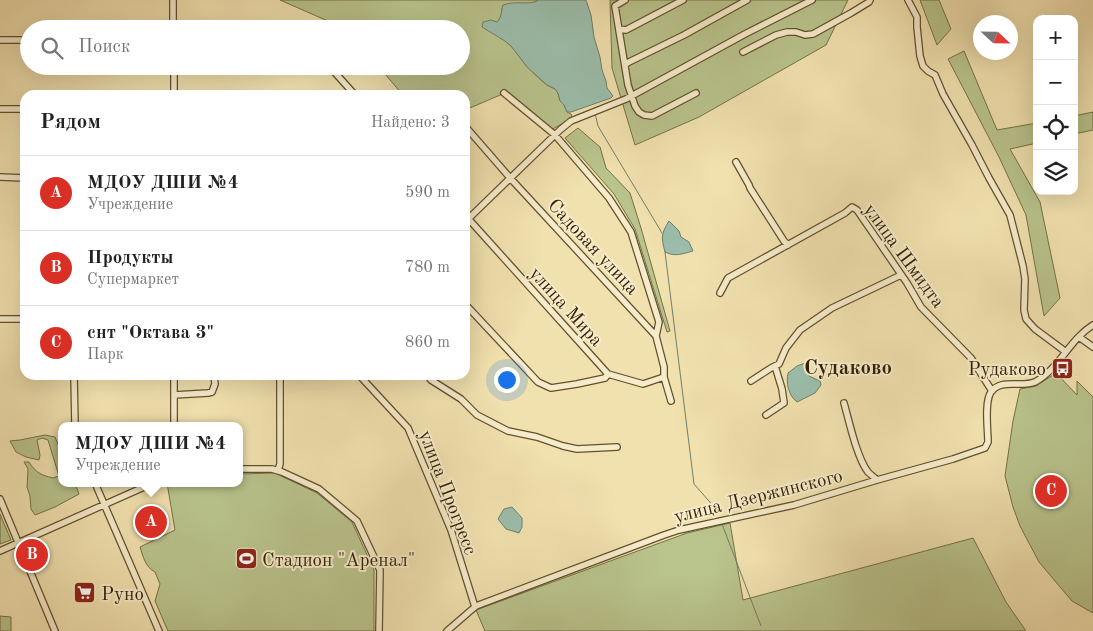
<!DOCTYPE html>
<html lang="ru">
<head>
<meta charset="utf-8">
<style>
	body { margin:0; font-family:"Old Standard TT",serif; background:#f2f2f2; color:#222 }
	.controls { position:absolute; right:15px; top:15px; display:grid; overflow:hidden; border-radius:10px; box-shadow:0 5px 20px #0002 }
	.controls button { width:45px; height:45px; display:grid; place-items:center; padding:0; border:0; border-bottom:1px solid #e0e0e0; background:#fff; color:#222; font:25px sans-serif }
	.compass { position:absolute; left:973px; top:15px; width:45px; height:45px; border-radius:50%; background:#fff; box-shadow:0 5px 20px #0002; rotate:112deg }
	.you { position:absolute; left:506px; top:379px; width:18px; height:18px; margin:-12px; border:4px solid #fff; border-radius:50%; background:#1a73e8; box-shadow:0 0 0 8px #1a73e833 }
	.badge { display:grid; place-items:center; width:32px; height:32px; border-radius:50%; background:#d93025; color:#fff; font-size:16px; font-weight:700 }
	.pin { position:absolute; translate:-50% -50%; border:2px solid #fff; box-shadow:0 1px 5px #0006 }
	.popup { position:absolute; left:58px; top:422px; width:185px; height:65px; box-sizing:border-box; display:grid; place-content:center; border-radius:10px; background:#fff; filter:drop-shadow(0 1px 4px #0005); font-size:16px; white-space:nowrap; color:#767676 }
	.popup b { font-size:19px; color:#222 }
	.popup::after { content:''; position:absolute; left:50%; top:100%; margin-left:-10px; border:10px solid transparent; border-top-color:#fff }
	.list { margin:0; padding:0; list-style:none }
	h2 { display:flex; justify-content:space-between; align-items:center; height:65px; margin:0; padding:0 20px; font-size:21px }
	h2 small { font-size:16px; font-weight:400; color:#767676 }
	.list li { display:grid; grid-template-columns:32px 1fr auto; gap:15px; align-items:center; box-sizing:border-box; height:75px; padding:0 20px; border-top:1px solid #e0e0e0 }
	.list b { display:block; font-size:19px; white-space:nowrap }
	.list p { margin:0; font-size:16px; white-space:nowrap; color:#767676 }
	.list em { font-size:16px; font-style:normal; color:#767676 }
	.icon { flex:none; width:28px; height:28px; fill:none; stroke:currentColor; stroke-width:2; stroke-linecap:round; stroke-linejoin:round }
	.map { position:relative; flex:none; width:1093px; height:631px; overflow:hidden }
	.search { position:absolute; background:#fff; box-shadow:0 5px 20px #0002; left:20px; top:20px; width:450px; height:55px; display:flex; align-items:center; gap:12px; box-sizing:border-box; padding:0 18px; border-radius:28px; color:#767676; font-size:19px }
	.panel { position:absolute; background:#fff; box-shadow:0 5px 20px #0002; left:20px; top:90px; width:450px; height:290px; border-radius:15px }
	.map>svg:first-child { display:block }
</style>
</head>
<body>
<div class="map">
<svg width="1093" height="631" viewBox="0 0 1093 631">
	<rect width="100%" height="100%" fill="#f1e1af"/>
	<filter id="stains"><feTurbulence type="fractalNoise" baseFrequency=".004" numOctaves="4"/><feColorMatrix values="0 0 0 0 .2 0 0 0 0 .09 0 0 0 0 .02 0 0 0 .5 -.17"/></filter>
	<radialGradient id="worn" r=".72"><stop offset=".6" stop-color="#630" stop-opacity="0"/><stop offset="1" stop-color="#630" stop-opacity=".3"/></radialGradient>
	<path fill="#b9c38c" stroke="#767146" d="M280,0H539L533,3L502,8C502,13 501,19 497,23L494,21L505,41L511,46L528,68L541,80L547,85L555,89L558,93L560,101L564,105L567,112L571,114L572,116L570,119L551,130L505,93L465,110V95H403L378,66H461V29H346Z
		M610,0H848L826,45L699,117L635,145L612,68Z
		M920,0H939L951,29L937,45Z
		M964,51L997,130L1037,123V143L1010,149L1040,202L1060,298L1044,316L1026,215L999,157L948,59Z
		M1093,112V130L1074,134V116Z
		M578,128L600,147L606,168L630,193L641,228L670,331L667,332L635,229L614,194L565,138Z
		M1056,373L1077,395V381L1093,397V613L1072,601L1039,562L1020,526L1013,507L1005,476L1013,421L1020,389L1036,386Z
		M45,435L55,437L62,454V483H75L79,494L55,507L35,515L31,509L30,496L27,487L28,469L24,462H29C36,473 41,475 53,478L59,476L48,440L42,438L37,440L40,455L39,460L26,457L16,452L10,441L20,440Z
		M275,473L317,493L352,522L374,570V631H168L155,601L160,584L155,572C145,567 143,556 140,547L175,530L167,483H240V474Z
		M0,514L11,540L0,544Z
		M730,523L743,600L973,538L1006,602L1026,631H485L476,610L687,533Z
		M0,616L11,617V631H0Z"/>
	<path fill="#9bbeac" stroke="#717e68" d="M539,0H586L591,15L594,37L600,57L602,70L606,81L607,88L613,96L611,98L571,112H567L564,105L560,101L558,93L555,89L547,85L528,68L511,46L505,41L482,27L483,22L491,20L497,22C502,17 501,11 503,5C517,0 530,6 539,0Z
		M669,221L679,231L681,237L689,242L693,251C682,254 675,257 665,252C661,237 661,234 669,221Z
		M805,363L810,367L808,371L809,376L820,381L821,385L815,393L797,402C788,395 786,383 788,373L797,366Z
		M512,507L522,518V527L519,533L506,529L498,519L504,509Z"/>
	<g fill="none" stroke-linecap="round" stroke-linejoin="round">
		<path stroke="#717e68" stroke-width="1" d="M595,113L598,126L662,233
			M665,252L694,484L716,509
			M722,524L761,626"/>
		<defs>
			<path id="minor" d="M173,0V29
				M625,0L615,6L628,85L635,106L639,112L644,115L652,116L696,93
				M908,0L917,17V27L920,56L923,66L928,71L935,75L943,94L972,145L989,178L1010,215L1023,266L1025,279L1024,310L1026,319L1035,329L1066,352
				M619,29L626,30L683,0
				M0,40H29
				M743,52L776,35L787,32H796L805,35L813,34L851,13L869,2L870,0
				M174,66V95
				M329,66L355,95
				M625,66L627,63L684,35L747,0
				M504,93L555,135L609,198L631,232L659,322L656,336
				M0,109H25
				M465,126L511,179L656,336L664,367V377L671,401
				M736,162L749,185L750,188L784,241L788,245
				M0,177L25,178
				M465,215L608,374L643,384L664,377
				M465,222L560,130L571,121L626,99L745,34L812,0
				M720,293L728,278L845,213L852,207L857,210L907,283L921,307L971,358L992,391
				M465,304L538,382L551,388L577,384L605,378L608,374
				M0,319H25
				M1079,337L1093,347
				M74,375L75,426
				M174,375V426
				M359,375L408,428L451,530L475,607
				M427,375L431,380L461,399L477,415L508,431L537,437L563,446L577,449L617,447
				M751,381L771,368L779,364L786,348L800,330L832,308L901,275
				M174,395L208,393L212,392L215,384L214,375
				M844,403C849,421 857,458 868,472C871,475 874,477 877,480
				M766,415L784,403L782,389L775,366
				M240,469H272L282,472L319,489L357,521L380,570L379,631
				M278,470L280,464V375
				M95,483L159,631
				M0,499L55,631
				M0,551L153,483
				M447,631L476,606L664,535L679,530L794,505L877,480L953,459L985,448L988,442C988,430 984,402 991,392C1001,378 1021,388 1035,382C1059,369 1070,339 1093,325"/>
		</defs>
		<use href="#minor" stroke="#62502c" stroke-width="8"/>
		<use href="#minor" stroke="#f6eccb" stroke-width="5.5"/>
	</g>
	<defs>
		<symbol id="bus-square" viewBox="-11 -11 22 22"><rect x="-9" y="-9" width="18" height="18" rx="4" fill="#8f2418" stroke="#f6eccb"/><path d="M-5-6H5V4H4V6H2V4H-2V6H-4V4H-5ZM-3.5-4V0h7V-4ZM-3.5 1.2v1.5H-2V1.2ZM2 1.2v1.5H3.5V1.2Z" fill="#fff"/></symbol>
		<symbol id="stadium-square" viewBox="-11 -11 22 22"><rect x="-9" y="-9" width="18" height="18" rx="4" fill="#8f2418" stroke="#f6eccb"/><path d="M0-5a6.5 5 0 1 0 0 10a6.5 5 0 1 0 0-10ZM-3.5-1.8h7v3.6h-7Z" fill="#fff"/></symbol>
		<symbol id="supermarket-square" viewBox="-11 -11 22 22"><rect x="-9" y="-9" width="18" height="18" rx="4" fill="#8f2418" stroke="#f6eccb"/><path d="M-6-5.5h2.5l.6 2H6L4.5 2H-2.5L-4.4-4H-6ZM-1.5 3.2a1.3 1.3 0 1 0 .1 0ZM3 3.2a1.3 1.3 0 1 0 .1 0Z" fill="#fff"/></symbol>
	</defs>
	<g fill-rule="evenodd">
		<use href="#bus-square" x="1050" y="356" width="25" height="25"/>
		<use href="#stadium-square" x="234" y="546" width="25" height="25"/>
		<use href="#supermarket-square" x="72" y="580" width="25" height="25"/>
	</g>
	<g text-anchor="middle" stroke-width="4" stroke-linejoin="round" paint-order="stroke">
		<g font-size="19" fill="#331f01" stroke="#f6eccb">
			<text transform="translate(594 246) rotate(47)" y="7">Садовая улица</text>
			<text transform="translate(905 255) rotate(54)" y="7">улица Шмидта</text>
			<text transform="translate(567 306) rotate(48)" y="7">улица Мира</text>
			<text transform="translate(449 492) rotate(69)" y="7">улица Прогресс</text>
			<text transform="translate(758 495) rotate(-14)" y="7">улица Дзержинского</text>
		</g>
		<g font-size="19" fill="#331f01" stroke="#f6eccb" text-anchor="start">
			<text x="1046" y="375" text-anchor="end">Рудаково</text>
			<text x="262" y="566">Стадион "Аренал"</text>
			<text x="101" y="600">Руно</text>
		</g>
		<g font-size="21" font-weight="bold" fill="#331f01" stroke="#f6eccb">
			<text x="848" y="374">Судаково</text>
		</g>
	</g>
	<rect width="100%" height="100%" filter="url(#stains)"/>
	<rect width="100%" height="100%" fill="url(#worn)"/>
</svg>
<div class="controls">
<button>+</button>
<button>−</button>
<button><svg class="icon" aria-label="locate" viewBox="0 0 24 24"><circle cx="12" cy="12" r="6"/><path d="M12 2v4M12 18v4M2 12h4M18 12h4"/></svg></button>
<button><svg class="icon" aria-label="layers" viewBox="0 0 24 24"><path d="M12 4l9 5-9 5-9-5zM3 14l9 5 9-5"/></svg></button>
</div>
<svg class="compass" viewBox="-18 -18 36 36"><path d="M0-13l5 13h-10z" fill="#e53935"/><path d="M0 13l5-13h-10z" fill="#767676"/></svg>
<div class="you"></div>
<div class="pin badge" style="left:151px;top:522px">A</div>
<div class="popup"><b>МДОУ ДШИ №4</b>Учреждение</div>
<div class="pin badge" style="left:32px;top:555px">B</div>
<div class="pin badge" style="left:1051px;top:491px">C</div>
<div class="search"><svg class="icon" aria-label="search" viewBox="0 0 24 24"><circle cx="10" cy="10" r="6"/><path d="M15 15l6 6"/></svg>Поиск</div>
<section class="panel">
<h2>Рядом<small>Найдено: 3</small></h2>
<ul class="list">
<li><span class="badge">A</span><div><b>МДОУ ДШИ №4</b><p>Учреждение</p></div><em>590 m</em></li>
<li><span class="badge">B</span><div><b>Продукты</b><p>Супермаркет</p></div><em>780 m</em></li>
<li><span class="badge">C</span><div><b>снт &quot;Октава 3&quot;</b><p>Парк</p></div><em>860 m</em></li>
</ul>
</section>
</div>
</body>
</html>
